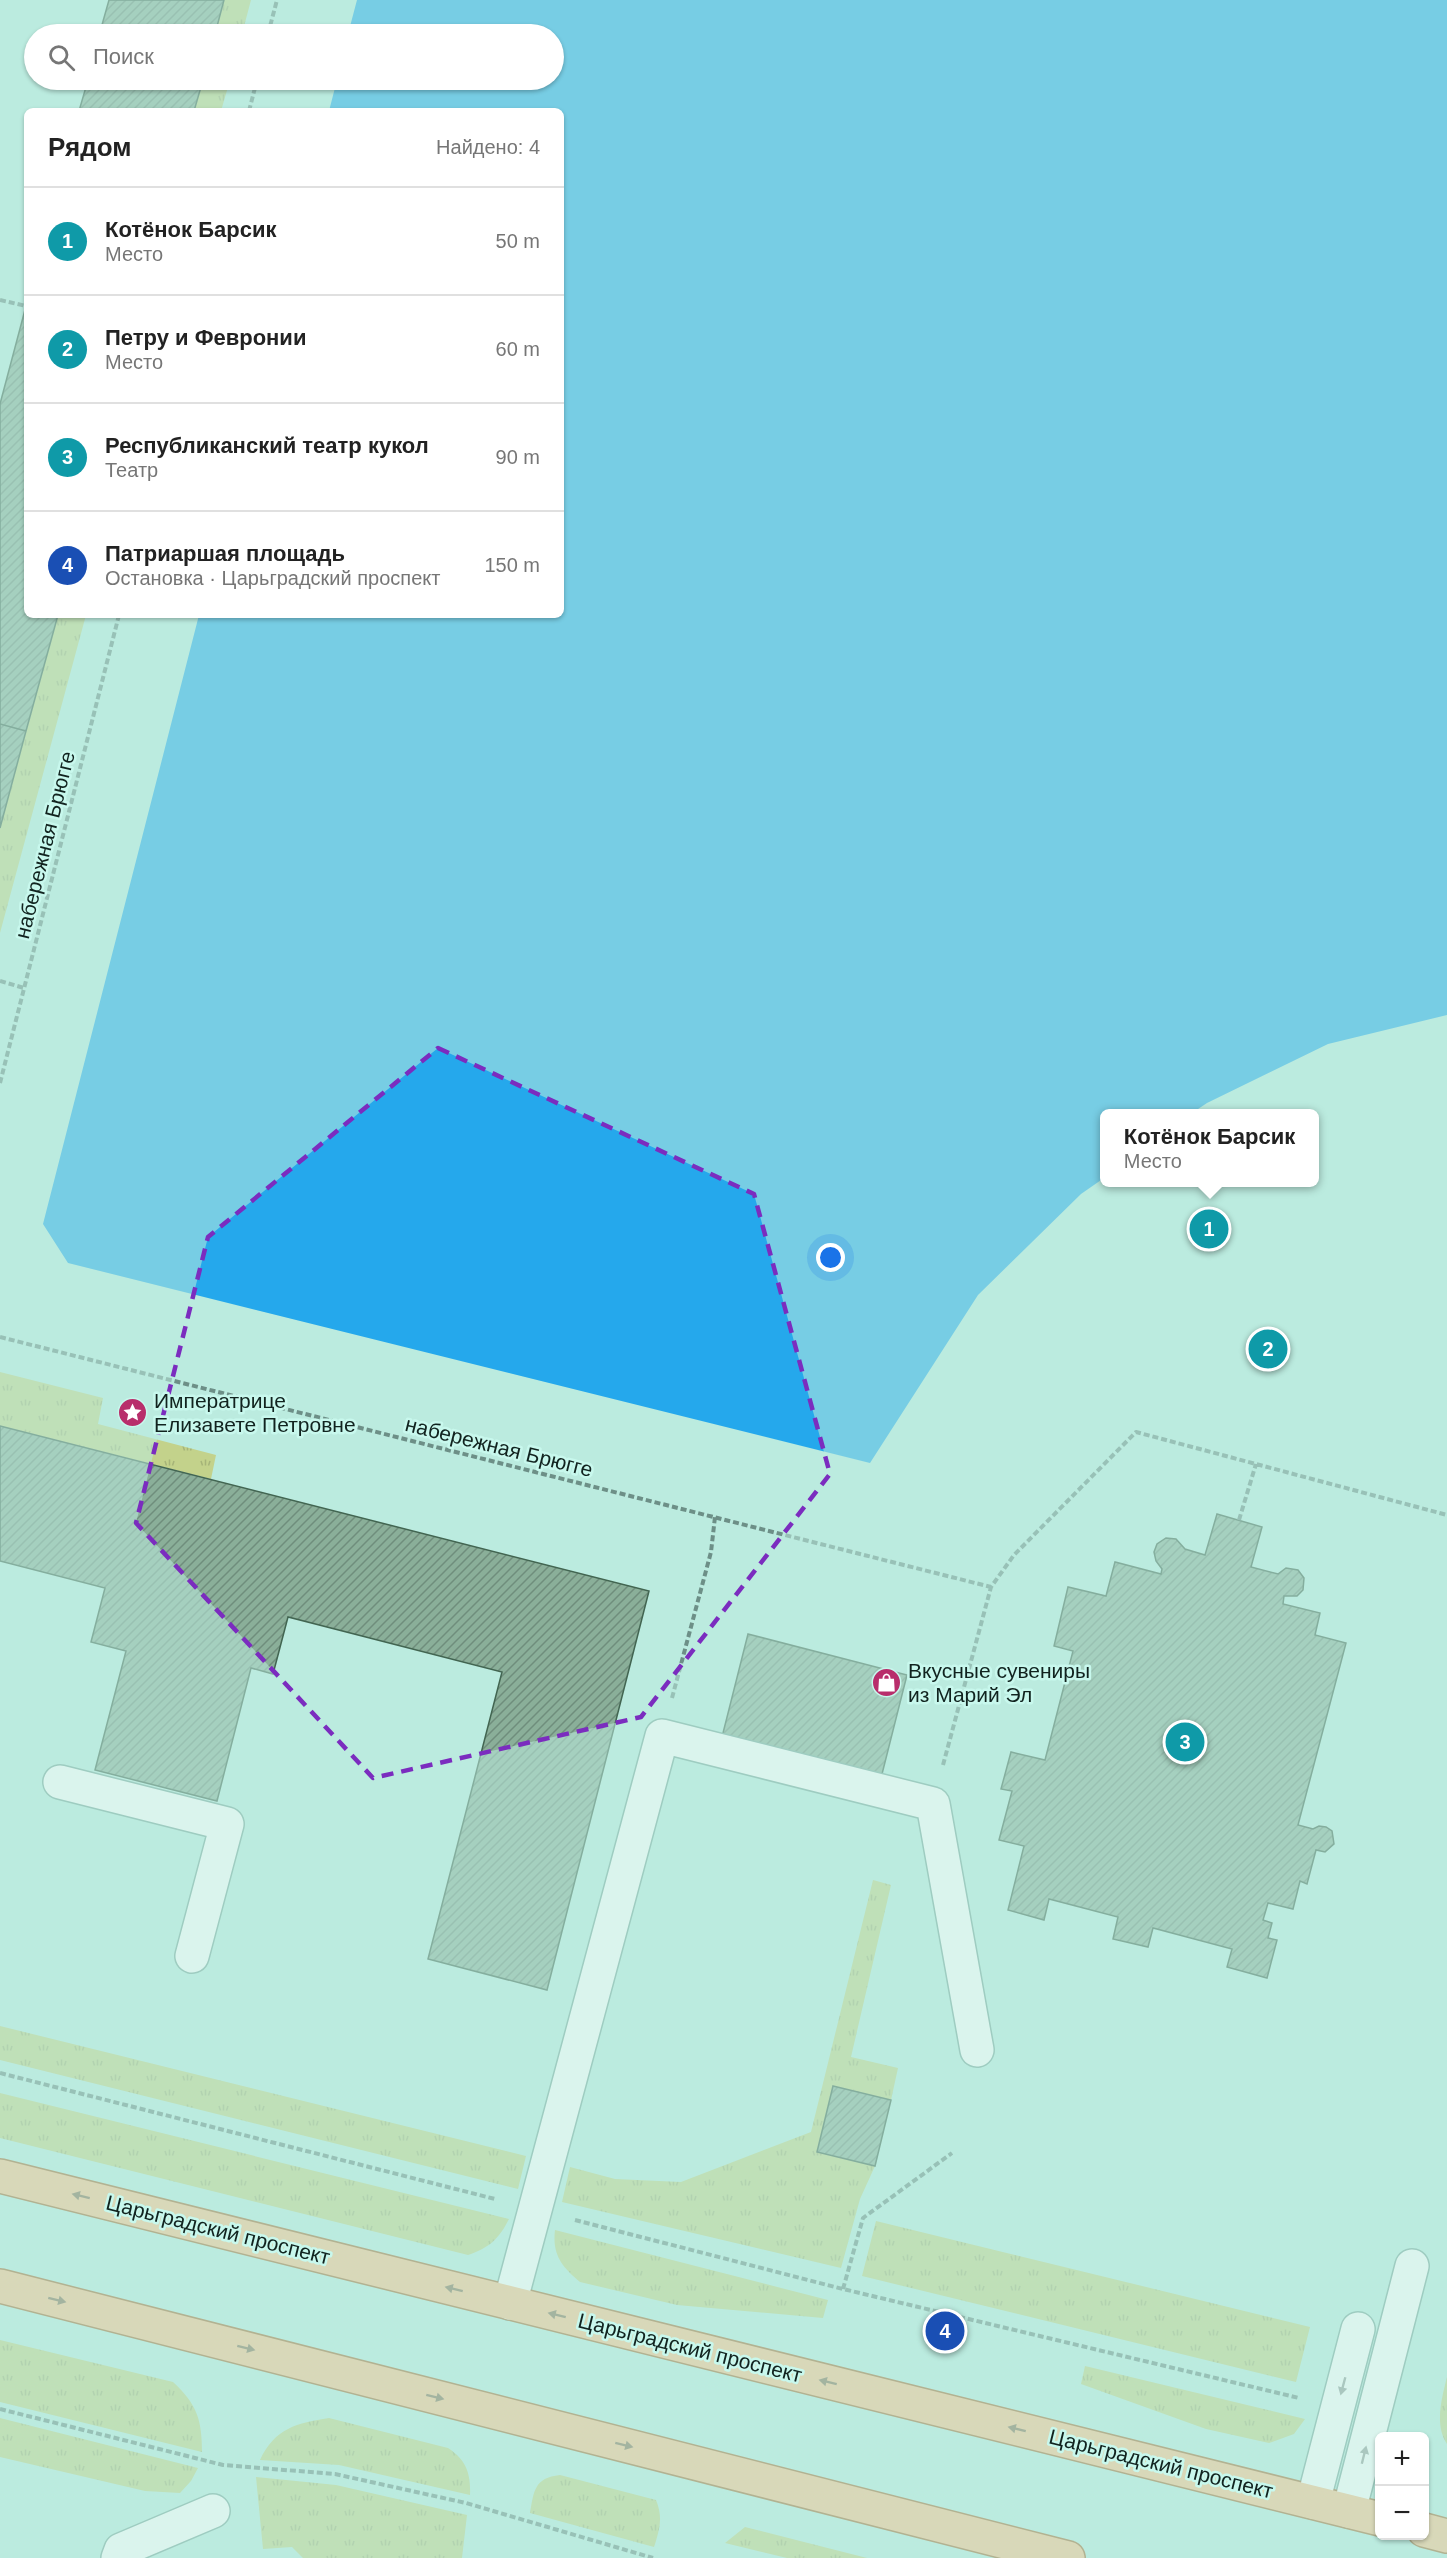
<!DOCTYPE html>
<html lang="ru">
<head>
<meta charset="utf-8">
<style>
	body { margin:0; font-family:Arial,sans-serif; background:#f6f6f6; color:#222 }
	.controls { position:absolute; right:18px; bottom:18px; display:grid; overflow:hidden; border-radius:9px; box-shadow:0 2px 4px #0004 }
	.controls button { width:54px; height:54px; display:grid; place-items:center; padding:0; border:0; border-bottom:2px solid #e0e0e0; background:#fff; color:#222; font:30px sans-serif }
	.you { position:absolute; left:831px; top:1258px; width:21px; height:21px; margin:-15px; border:4px solid #fff; border-radius:50%; background:#1a73e8; box-shadow:0 0 0 9px #1a73e833 }
	.badge { display:grid; place-items:center; width:39px; height:39px; border-radius:50%; background:#db2777; color:#fff; font-size:20px; font-weight:700 }
	.pin { position:absolute; translate:-50% -50%; border:3px solid #fff; box-shadow:0 2px 6px #0006 }
	.popup { position:absolute; left:1100px; top:1109px; width:219px; height:78px; box-sizing:border-box; display:grid; place-content:center; border-radius:9px; background:#fff; filter:drop-shadow(0 2px 4px #0005); font-size:20px; white-space:nowrap; color:#767676 }
	.popup b { font-size:22px; color:#222 }
	.popup::after { content:''; position:absolute; left:50%; top:100%; margin-left:-12px; border:12px solid transparent; border-top-color:#fff }
	.list { margin:0; padding:0; list-style:none }
	h2 { display:flex; justify-content:space-between; align-items:center; height:78px; margin:0; padding:0 24px; font-size:26px }
	h2 small { font-size:20px; font-weight:400; color:#767676 }
	.list li { display:grid; grid-template-columns:39px 1fr auto; gap:18px; align-items:center; box-sizing:border-box; height:108px; padding:0 24px; border-top:2px solid #e0e0e0 }
	.list b { display:block; font-size:22px; white-space:nowrap }
	.list p { margin:0; font-size:20px; white-space:nowrap; color:#767676 }
	.list em { font-size:20px; font-style:normal; color:#767676 }
	.icon { flex:none; width:33px; height:33px; fill:none; stroke:currentColor; stroke-width:2; stroke-linecap:round; stroke-linejoin:round }
	.map { position:relative; flex:none; width:1447px; height:2558px; overflow:hidden }
	.search { position:absolute; background:#fff; box-shadow:0 2px 4px #0004; left:24px; top:24px; width:540px; height:66px; display:flex; align-items:center; gap:15px; box-sizing:border-box; padding:0 21px; border-radius:33px; color:#767676; font-size:22px }
	.panel { position:absolute; background:#fff; box-shadow:0 2px 4px #0004; left:24px; top:108px; width:540px; height:510px; border-radius:9px }
	.map>svg:first-child { display:block }
</style>
</head>
<body>
<div class="map">
<svg width="1447" height="2558" viewBox="0 0 1447 2558">
	<defs>
		<pattern id="grass-tufts" width="24" height="20" patternUnits="userSpaceOnUse" patternTransform="scale(1.5)"><rect width="24" height="20" fill="#c3d28b"/><path d="M3 7l-1-3M5 7V3M7 7l1-3M15 17l-1-3M17 17v-4M19 17l1-3" fill="none" stroke="#a6b478"/></pattern>
		<pattern id="building-hatch" width="6" height="6" patternUnits="userSpaceOnUse" patternTransform="scale(1.5)"><rect width="6" height="6" fill="#8aaf99"/><path d="M-1 1l2-2M0 6l6-6M5 7l2-2" fill="none" stroke="#6f8e7c"/></pattern>
	</defs>
	<rect width="100%" height="100%" fill="#bbebdf"/>
	<path fill="url(#grass-tufts)" d="M224,0H251L242,34H215Z
		M203,80H230L221,111H194Z
		M58,615H86L0,933V828Z
		M0,1372L103,1398L98,1424L216,1455L211,1479L0,1426Z
		M873,1880L891,1885L851,2057L898,2068L891,2100L818,2152L875,2166L860,2199L841,2268L562,2202L570,2167L615,2179L681,2182L811,2132Z
		M0,2026L526,2156L518,2189L0,2060Z
		M0,2093L509,2219C499,2239 489,2248 468,2255L0,2138Z
		M876,2221L1310,2327L1296,2382L862,2276Z
		M555,2230L828,2300L823,2318L677,2305L580,2282C562,2267 552,2255 555,2230Z
		M0,2340L173,2382C197,2404 202,2420 202,2452L0,2402Z
		M1085,2366L1305,2419L1294,2434L1269,2443L1206,2429L1081,2384Z
		M1447,2377V2444C1434,2425 1442,2397 1447,2377Z
		M0,2418L198,2468L191,2481L180,2493L145,2491L0,2457Z
		M329,2418L448,2448C466,2460 471,2473 470,2495L339,2465L260,2460C275,2428 297,2423 329,2418Z
		M560,2475L656,2500C663,2517 660,2529 654,2547L530,2513C534,2491 534,2478 560,2475Z
		M256,2477L336,2485L467,2515L462,2558H303L292,2547L263,2549Z
		M745,2527L867,2558H787L725,2543Z"/>
	<path fill="#25a8ec" d="M357,0H1447V1015L1328,1044L1207,1103L1192,1113L1104,1114V1178L1081,1194L978,1295L870,1463L68,1263L43,1224L199,615H561V111H329L337,80H554V34H348Z"/>
	<path fill="url(#building-hatch)" stroke="#426551" stroke-width="1.5" d="M109,0H224L215,34H110L100,32Z
		M88,80H203L194,111H79Z
		M26,306L27,615H58L26,731L0,724V404Z
		M0,724L26,731L0,828Z
		M0,1426L649,1591L547,1990L428,1959L502,1672L288,1617L273,1674L251,1668L217,1801L95,1770L126,1651L91,1642L105,1588L0,1561Z
		M1217,1514L1262,1527L1251,1567L1278,1574L1286,1568L1298,1570L1304,1578L1303,1590L1297,1596H1284L1283,1604L1320,1613L1315,1635L1346,1643L1298,1825L1313,1829L1319,1826L1326,1827L1332,1831L1334,1844L1325,1852L1316,1850L1307,1884L1300,1881L1293,1909L1268,1903L1263,1920L1272,1923L1268,1938L1277,1940L1267,1978L1227,1967L1232,1949L1153,1928L1148,1947L1113,1939L1118,1917L1049,1899L1044,1920L1008,1910L1024,1846L999,1840L1012,1791L1001,1789L1011,1752L1045,1760L1073,1651L1054,1646L1068,1587L1106,1596L1115,1562L1161,1574L1162,1569L1156,1561L1154,1552L1157,1544L1166,1538L1176,1539L1185,1549L1205,1555Z
		M748,1634L907,1675L881,1778L722,1737Z
		M833,2086L891,2100L875,2166L817,2152Z"/>
	<g fill="none" stroke-linecap="round" stroke-linejoin="round">
		<defs>
			<path id="minor" d="M60,1782L227,1824L192,1956
				M510,2303L662,1736L933,1804L977,2050
				M1313,2502L1358,2329
				M1349,2511L1412,2266
				M118,2558L121,2550L213,2511"/>
			<path id="major" d="M0,2176L1380,2519
				M0,2286L1068,2558
				M1424,2530L1447,2536"/>
		</defs>
		<use href="#minor" stroke="#7aa79d" stroke-width="36"/>
		<use href="#major" stroke="#a66e35" stroke-width="36"/>
		<path stroke="#6d8f87" stroke-width="4" stroke-dasharray="6 3" stroke-linecap="butt" d="M268,34L277,0
			M249,111L257,80
			M0,300L26,306
			M0,981L24,988
			M0,1083L119,615
			M0,1337L991,1587
			M1239,1520L1256,1464
			M672,1698L711,1552L715,1517
			M943,1765L991,1587L1014,1555L1136,1432L1447,1515
			M0,2073L495,2199
			M575,2220L843,2289L1299,2398
			M843,2289L863,2218L952,2153
			M0,2409L223,2465L335,2474L466,2503L653,2558"/>
		<use href="#minor" stroke="#fff" stroke-width="33"/>
		<use href="#major" stroke="#fac08d" stroke-width="33"/>
	</g>
	<defs><path id="oneway-solid" d="M-6-.8H1V-3.2L6.5 0L1 3.2V.8H-6Z" transform="scale(1.5)"/></defs>
	<g fill="#867256">
		<use href="#oneway-solid" transform="translate(81 2196) rotate(-166)"/>
		<use href="#oneway-solid" transform="translate(454 2289) rotate(-166)"/>
		<use href="#oneway-solid" transform="translate(57 2300) rotate(14)"/>
		<use href="#oneway-solid" transform="translate(557 2315) rotate(-166)"/>
		<use href="#oneway-solid" transform="translate(246 2348) rotate(14)"/>
		<use href="#oneway-solid" transform="translate(828 2382) rotate(-166)"/>
		<use href="#oneway-solid" transform="translate(435 2397) rotate(14)"/>
		<use href="#oneway-solid" transform="translate(1017 2429) rotate(-166)"/>
		<use href="#oneway-solid" transform="translate(624 2445) rotate(14)"/>
	</g>
	<g fill="#949c9a">
		<use href="#oneway-solid" transform="translate(1343 2386) rotate(105)"/>
		<use href="#oneway-solid" transform="translate(1364 2455) rotate(-76)"/>
	</g>
	<path d="M0 0H1447V2558H0ZM438,1048L754,1194L830,1474L641,1717L373,1778L136,1523L208,1237Z" fill="#bbebdf" fill-opacity=".55" fill-rule="evenodd"/>
	<path fill="none" stroke="#7b2cbf" stroke-width="4.5" stroke-dasharray="12 8" stroke-linejoin="round" d="M438,1048L754,1194L830,1474L641,1717L373,1778L136,1523L208,1237Z"/>
	<defs>
		<symbol id="sight-disc" viewBox="-11 -11 22 22"><circle r="9.5" fill="#b82e6b" stroke="#c8f8ed"/><path d="M0-6L1.8-2.2L6-1.7L2.9 1.2L3.7 5.4L0 3.3L-3.7 5.4L-2.9 1.2L-6-1.7L-1.8-2.2Z" fill="#fff"/></symbol>
		<symbol id="shop-disc" viewBox="-11 -11 22 22"><circle r="9.5" fill="#b82e6b" stroke="#c8f8ed"/><path d="M-5-2.5h2.3a2.7 3.5 0 0 1 5.4 0H5L5.5 6h-11ZM-1.5-2.5h3a1.5 2.3 0 0 0-3 0Z" fill="#fff"/></symbol>
	</defs>
	<g fill-rule="evenodd">
		<use href="#sight-disc" x="116" y="1396" width="33" height="33"/>
		<use href="#shop-disc" x="870" y="1666" width="33" height="33"/>
	</g>
	<g text-anchor="middle" stroke-width="5" stroke-linejoin="round" paint-order="stroke">
		<g font-size="21" fill="#11231f" stroke="#c8f8ed">
			<text transform="translate(45 845) rotate(-76)" y="7">набережная Брюгге</text>
			<text transform="translate(499 1447) rotate(14)" y="7">набережная Брюгге</text>
			<text transform="translate(218 2230) rotate(14)" y="7">Царьградский проспект</text>
			<text transform="translate(690 2348) rotate(14)" y="7">Царьградский проспект</text>
			<text transform="translate(1161 2464) rotate(14)" y="7">Царьградский проспект</text>
		</g>
		<g font-size="21" fill="#11231f" stroke="#c8f8ed" text-anchor="start">
			<text x="154" y="1408">Императрице<tspan x="154" dy="24">Елизавете Петровне</tspan></text>
			<text x="908" y="1678">Вкусные сувениры<tspan x="908" dy="24">из Марий Эл</tspan></text>
		</g>
	</g>
</svg>
<div class="controls">
<button>+</button>
<button>−</button>
</div>
<div class="you"></div>
<div class="pin badge" style="left:1209px;top:1229px;background:#0f9aa8">1</div>
<div class="popup"><b>Котёнок Барсик</b>Место</div>
<div class="pin badge" style="left:1268px;top:1349px;background:#0f9aa8">2</div>
<div class="pin badge" style="left:1185px;top:1742px;background:#0f9aa8">3</div>
<div class="pin badge" style="left:945px;top:2331px;background:#1a4fb4">4</div>
<div class="search"><svg class="icon" aria-label="search" viewBox="0 0 24 24"><circle cx="10" cy="10" r="6"/><path d="M15 15l6 6"/></svg>Поиск</div>
<section class="panel">
<h2>Рядом<small>Найдено: 4</small></h2>
<ul class="list">
<li><span class="badge" style="background:#0f9aa8">1</span><div><b>Котёнок Барсик</b><p>Место</p></div><em>50 m</em></li>
<li><span class="badge" style="background:#0f9aa8">2</span><div><b>Петру и Февронии</b><p>Место</p></div><em>60 m</em></li>
<li><span class="badge" style="background:#0f9aa8">3</span><div><b>Республиканский театр кукол</b><p>Театр</p></div><em>90 m</em></li>
<li><span class="badge" style="background:#1a4fb4">4</span><div><b>Патриаршая площадь</b><p>Остановка · Царьградский проспект</p></div><em>150 m</em></li>
</ul>
</section>
</div>
</body>
</html>
